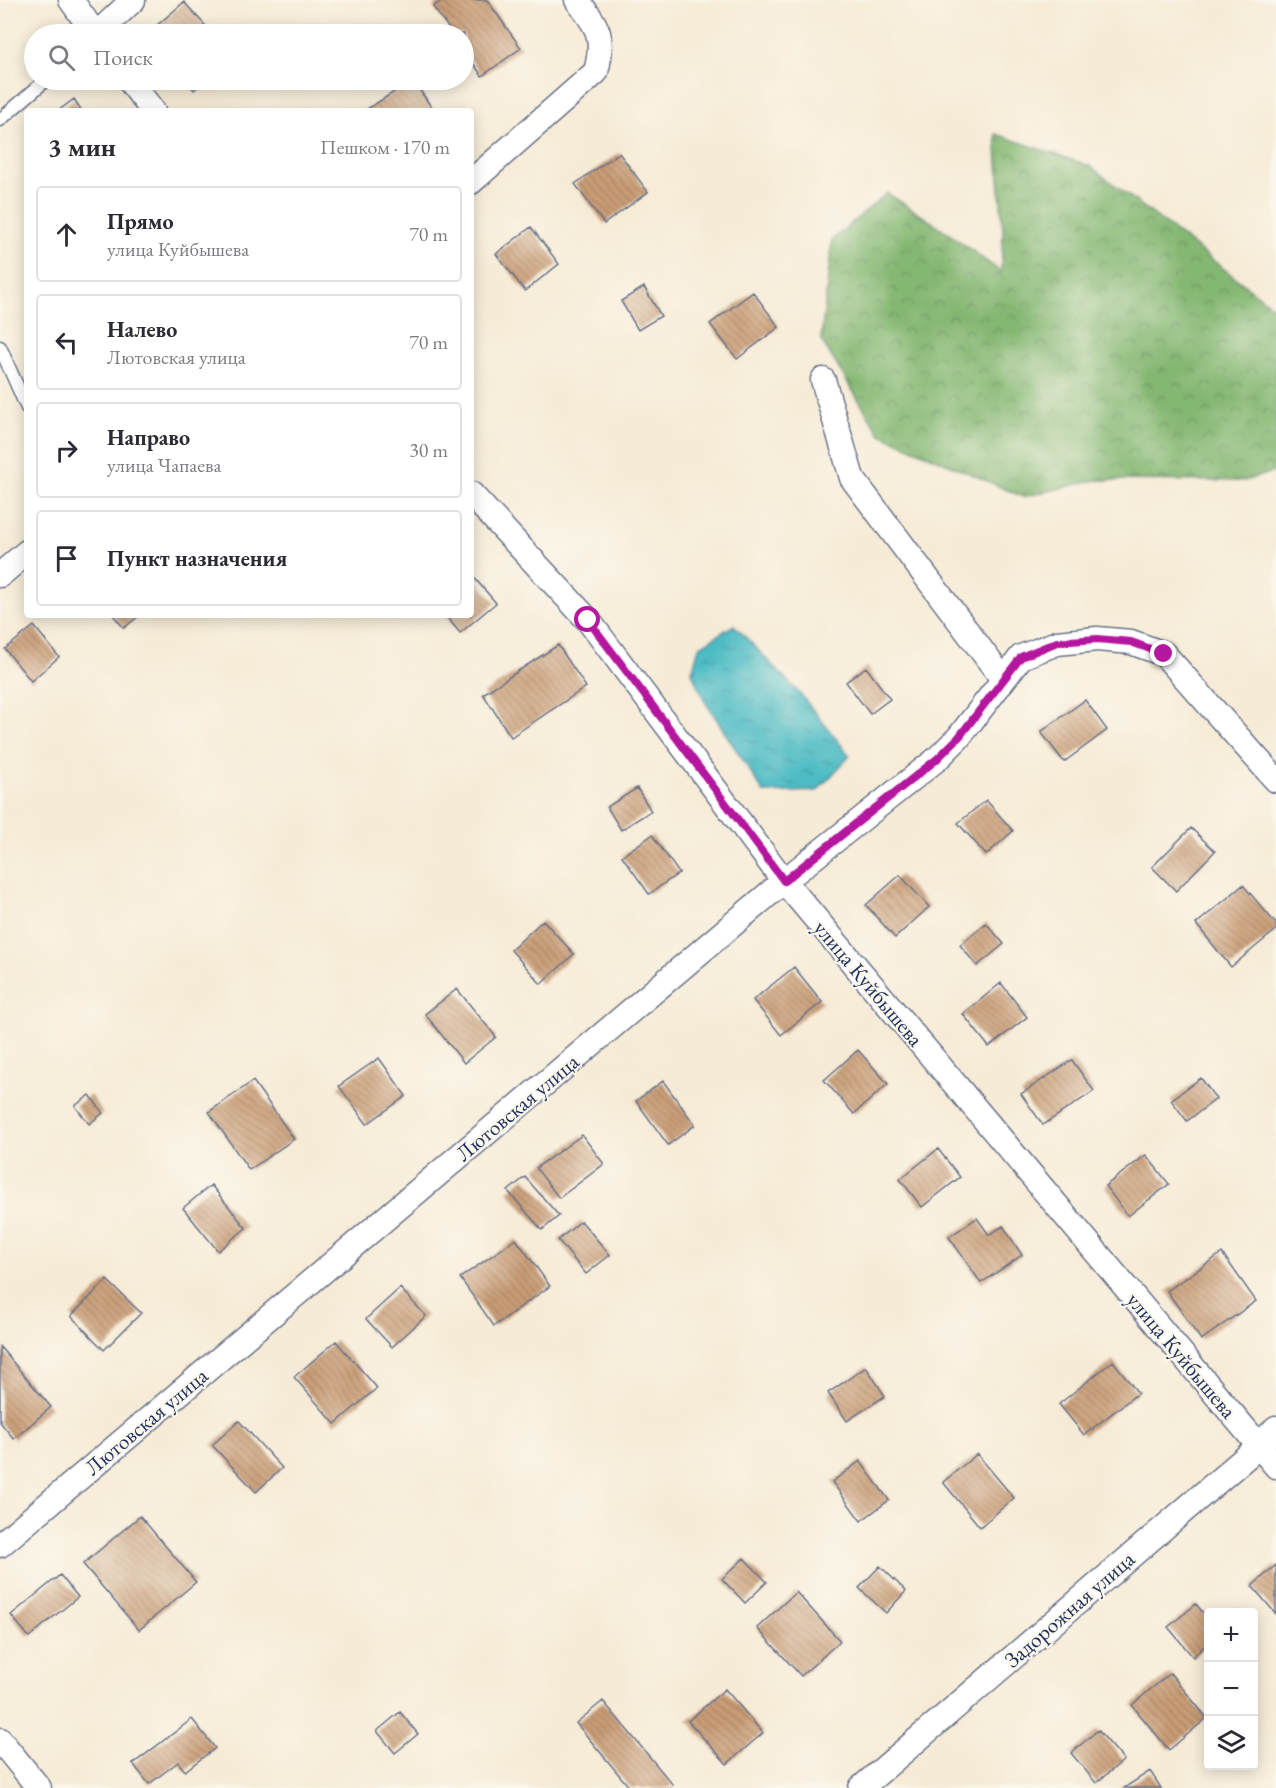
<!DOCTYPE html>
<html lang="ru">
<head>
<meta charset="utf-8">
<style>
	body { margin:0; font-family:"EB Garamond",serif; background:#f2f2f3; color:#2b2b33 }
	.controls { position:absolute; right:18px; bottom:18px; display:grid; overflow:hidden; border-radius:6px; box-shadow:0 3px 15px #0003 }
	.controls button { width:54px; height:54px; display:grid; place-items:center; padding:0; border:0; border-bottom:2px solid #e1e1e2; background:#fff; color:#2b2b33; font:30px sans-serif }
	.stop { position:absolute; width:18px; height:18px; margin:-14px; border:4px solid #b5179e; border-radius:50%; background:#fff }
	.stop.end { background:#b5179e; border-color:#fff; box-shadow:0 2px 6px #0008 }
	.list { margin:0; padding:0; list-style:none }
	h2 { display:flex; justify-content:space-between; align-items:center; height:78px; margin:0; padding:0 24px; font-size:26px }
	h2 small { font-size:20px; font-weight:400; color:#7c7c81 }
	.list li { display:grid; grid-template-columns:39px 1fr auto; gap:18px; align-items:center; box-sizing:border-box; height:96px; margin:0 12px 12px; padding:0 12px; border:2px solid #e1e1e2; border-radius:6px }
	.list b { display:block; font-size:22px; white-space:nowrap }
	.list p { margin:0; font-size:20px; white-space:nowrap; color:#7c7c81 }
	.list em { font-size:20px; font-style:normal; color:#7c7c81 }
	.icon { flex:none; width:33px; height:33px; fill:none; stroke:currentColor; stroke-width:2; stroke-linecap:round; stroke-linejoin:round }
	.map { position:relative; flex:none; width:1276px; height:1788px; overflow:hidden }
	.search { position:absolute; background:#fff; box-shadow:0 3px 15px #0003; left:24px; top:24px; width:450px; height:66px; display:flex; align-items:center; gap:15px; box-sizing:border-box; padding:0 21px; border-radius:33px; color:#7c7c81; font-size:22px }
	.panel { position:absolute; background:#fff; box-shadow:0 3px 15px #0003; left:24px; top:108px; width:450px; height:510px; border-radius:6px }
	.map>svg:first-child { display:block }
</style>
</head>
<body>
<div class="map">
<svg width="1276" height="1788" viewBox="0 0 1276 1788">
	<defs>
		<pattern id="forest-crowns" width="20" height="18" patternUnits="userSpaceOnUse" patternTransform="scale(1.5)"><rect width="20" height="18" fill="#84b772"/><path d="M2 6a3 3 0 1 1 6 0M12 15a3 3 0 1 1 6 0" fill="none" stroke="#6b9561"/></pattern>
		<pattern id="water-ripples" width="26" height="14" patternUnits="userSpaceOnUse" patternTransform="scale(1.5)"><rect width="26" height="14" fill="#4ebcc4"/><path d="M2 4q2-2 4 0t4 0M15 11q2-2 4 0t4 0" fill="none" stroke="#4099a2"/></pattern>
		<pattern id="building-back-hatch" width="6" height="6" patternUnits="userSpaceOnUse" patternTransform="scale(1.5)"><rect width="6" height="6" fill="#ca9d76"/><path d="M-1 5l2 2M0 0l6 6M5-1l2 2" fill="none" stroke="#a38064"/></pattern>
	</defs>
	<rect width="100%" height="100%" fill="#fbf7ec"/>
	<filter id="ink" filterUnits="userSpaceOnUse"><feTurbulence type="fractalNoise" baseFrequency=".0167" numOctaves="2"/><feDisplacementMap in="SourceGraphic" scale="12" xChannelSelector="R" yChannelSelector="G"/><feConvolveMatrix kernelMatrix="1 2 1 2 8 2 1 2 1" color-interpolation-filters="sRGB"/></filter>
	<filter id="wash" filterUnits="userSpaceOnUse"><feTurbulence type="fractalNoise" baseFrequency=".008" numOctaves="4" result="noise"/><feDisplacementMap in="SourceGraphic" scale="24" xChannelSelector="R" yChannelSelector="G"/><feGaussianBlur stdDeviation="1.35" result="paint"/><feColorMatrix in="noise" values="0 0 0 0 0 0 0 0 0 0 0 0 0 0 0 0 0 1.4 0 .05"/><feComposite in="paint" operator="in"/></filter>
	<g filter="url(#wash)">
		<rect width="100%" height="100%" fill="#f6ebd6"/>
		<path fill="url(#forest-crowns)" stroke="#507368" stroke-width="1.5" d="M996,134L1090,166L1276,309V471L1244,481L1096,480L1023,497L880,434L821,340L832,240L887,193L947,232L1001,272L1003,232Z"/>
		<path fill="url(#water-ripples)" stroke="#347691" stroke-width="1.5" d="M734,625L801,695L850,756L817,791L764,793L704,700L692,672L699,647Z"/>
		<g id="blocks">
			<path fill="url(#building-back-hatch)" d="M443,0H487L521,48L482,76L464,50V34H453L433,7Z
				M184,2L213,34H147Z
				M186,80H206L194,90Z
				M413,80L434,111H364Z
				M74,99L82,111H58Z
				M619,153L648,192L604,224L575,184Z
				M531,227L559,264L525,291L496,254Z
				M644,287L661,316L638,330L621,301Z
				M753,292L779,327L737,359L710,324Z
				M471,574L496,603L460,633L445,615H471Z
				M113,615H140L124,628Z
				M34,626L59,657L31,681L5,649Z
				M558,645L586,687L511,737L483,694Z
				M866,667L890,699L870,714L846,682Z
				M1085,700L1107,730L1064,762L1041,732Z
				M637,788L651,811L621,830L607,807Z
				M986,800L1013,831L986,855L958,823Z
				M1191,828L1215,851L1176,891L1152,867Z
				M652,835L679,873L649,894L622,856Z
				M900,875L929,907L895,938L866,905Z
				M1243,885L1276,924V930L1231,967L1196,924Z
				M543,920L574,954L541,984L511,950Z
				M986,923L1004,944L977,966L960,945Z
				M794,967L822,1002L781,1035L753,1000Z
				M1001,983L1027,1017L989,1047L963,1014Z
				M457,989L496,1037L464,1063L425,1014Z
				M858,1050L888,1084L854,1114L824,1080Z
				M379,1058L406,1096L367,1124L339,1086Z
				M1072,1060L1094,1091L1043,1125L1021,1094Z
				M1201,1078L1216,1099L1187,1121L1171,1100Z
				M253,1081L294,1139L249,1170L209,1112Z
				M663,1081L695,1125L668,1145L636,1101Z
				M90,1095L103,1113L89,1124L75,1106Z
				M582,1135L604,1164L559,1198L536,1168Z
				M938,1149L960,1177L922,1207L900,1179Z
				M1146,1155L1169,1184L1128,1216L1105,1186Z
				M525,1177L559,1216L542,1230L508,1191Z
				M211,1185L246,1228L218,1251L183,1208Z
				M977,1218L989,1235L1003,1226L1022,1255L981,1283L949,1237Z
				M581,1221L610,1255L586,1274L558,1240Z
				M516,1239L550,1286L494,1326L460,1278Z
				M1222,1253L1256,1301L1201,1340L1167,1291Z
				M107,1280L141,1313L104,1350L71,1316Z
				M400,1288L426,1316L392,1347L366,1319Z
				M336,1341L377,1388L335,1424L294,1377Z
				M0,1347L51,1407L14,1439L0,1422Z
				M1113,1361L1138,1393L1084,1435L1059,1404Z
				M866,1367L885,1396L847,1421L828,1393Z
				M239,1421L282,1468L256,1492L212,1445Z
				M977,1454L1014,1498L980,1527L943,1482Z
				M860,1461L889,1500L861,1521L832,1482Z
				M140,1516L196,1582L139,1630L83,1564Z
				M744,1558L767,1582L745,1603L722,1579Z
				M1276,1565V1614L1252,1586Z
				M880,1566L906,1591L886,1613L859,1588Z
				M60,1575L78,1597L29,1637L11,1615Z
				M796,1592L840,1641L801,1676L757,1628Z
				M1196,1604L1208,1619V1643L1193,1657L1168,1627Z
				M1170,1673L1207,1718L1169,1750L1132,1705Z
				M725,1689L763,1733L727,1764L688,1721Z
				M603,1701L673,1785L669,1788H630L576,1723Z
				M400,1712L418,1734L395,1753L377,1731Z
				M192,1719L215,1748L185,1771L178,1762L149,1784L133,1764Z
				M1098,1730L1124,1760L1096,1783L1071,1753Z
				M1150,1771L1161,1788H1124Z"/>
		</g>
	</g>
	<g filter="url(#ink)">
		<use href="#blocks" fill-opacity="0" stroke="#687188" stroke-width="1.5"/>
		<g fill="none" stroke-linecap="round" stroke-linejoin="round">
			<defs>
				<path id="lane" d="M0,120L46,80
					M0,347L27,408"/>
				<path id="street" d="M71,0L95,34
					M97,34L133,0
					M129,80L153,111
					M471,182L596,72C605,37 599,28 577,0
					M823,380L852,478L1003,679
					M471,494L588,620L784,881L1276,1466
					M0,575L27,552
					M0,1545L784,881L937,759L959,737L1021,657L1057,643L1097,639L1131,642L1164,654L1276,780
					M0,1740L39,1788
					M861,1788L1259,1446L1276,1428"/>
			</defs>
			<use href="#lane" stroke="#687188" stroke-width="15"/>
			<use href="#street" stroke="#687188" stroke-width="27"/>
			<use href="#lane" stroke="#fff" stroke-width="12"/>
			<use href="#street" stroke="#fff" stroke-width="24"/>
		</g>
	</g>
	<g fill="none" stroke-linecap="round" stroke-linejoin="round" filter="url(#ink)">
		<path stroke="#b5179e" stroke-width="8" d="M588,620L784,881L937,759L959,737L1021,657L1057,642L1097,639L1131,642L1164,654"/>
	</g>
	<g text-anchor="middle" stroke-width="4.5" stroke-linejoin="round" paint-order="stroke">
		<g font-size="22" fill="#1b2f5e" stroke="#fbf7ec">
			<text transform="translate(869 983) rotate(50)" y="8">улица Куйбышева</text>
			<text transform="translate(517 1107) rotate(-40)" y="8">Лютовская улица</text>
			<text transform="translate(1182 1355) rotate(50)" y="8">улица Куйбышева</text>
			<text transform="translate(146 1421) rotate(-40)" y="8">Лютовская улица</text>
			<text transform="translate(1069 1609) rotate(-41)" y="8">Задорожная улица</text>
		</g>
	</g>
</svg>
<div class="controls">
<button>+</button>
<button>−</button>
<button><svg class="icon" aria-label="layers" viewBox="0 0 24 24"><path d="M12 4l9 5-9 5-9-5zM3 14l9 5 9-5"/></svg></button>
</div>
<div class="stop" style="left:588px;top:620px"></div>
<div class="stop end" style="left:1164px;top:654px"></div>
<div class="search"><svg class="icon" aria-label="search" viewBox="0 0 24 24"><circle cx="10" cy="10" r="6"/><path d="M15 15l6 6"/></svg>Поиск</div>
<section class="panel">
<h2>3 мин<small>Пешком · 170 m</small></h2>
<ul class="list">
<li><svg class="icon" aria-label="ahead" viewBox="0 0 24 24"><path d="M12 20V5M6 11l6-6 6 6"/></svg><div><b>Прямо</b><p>улица Куйбышева</p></div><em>70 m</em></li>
<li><svg class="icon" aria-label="left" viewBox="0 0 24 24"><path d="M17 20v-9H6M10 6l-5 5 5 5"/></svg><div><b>Налево</b><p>Лютовская улица</p></div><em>70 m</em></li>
<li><svg class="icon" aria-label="right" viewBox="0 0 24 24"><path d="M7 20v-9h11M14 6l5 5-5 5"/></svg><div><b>Направо</b><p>улица Чапаева</p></div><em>30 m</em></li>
<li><svg class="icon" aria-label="arrive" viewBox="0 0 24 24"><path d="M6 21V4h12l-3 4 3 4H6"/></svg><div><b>Пункт назначения</b></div></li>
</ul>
</section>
</div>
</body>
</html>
